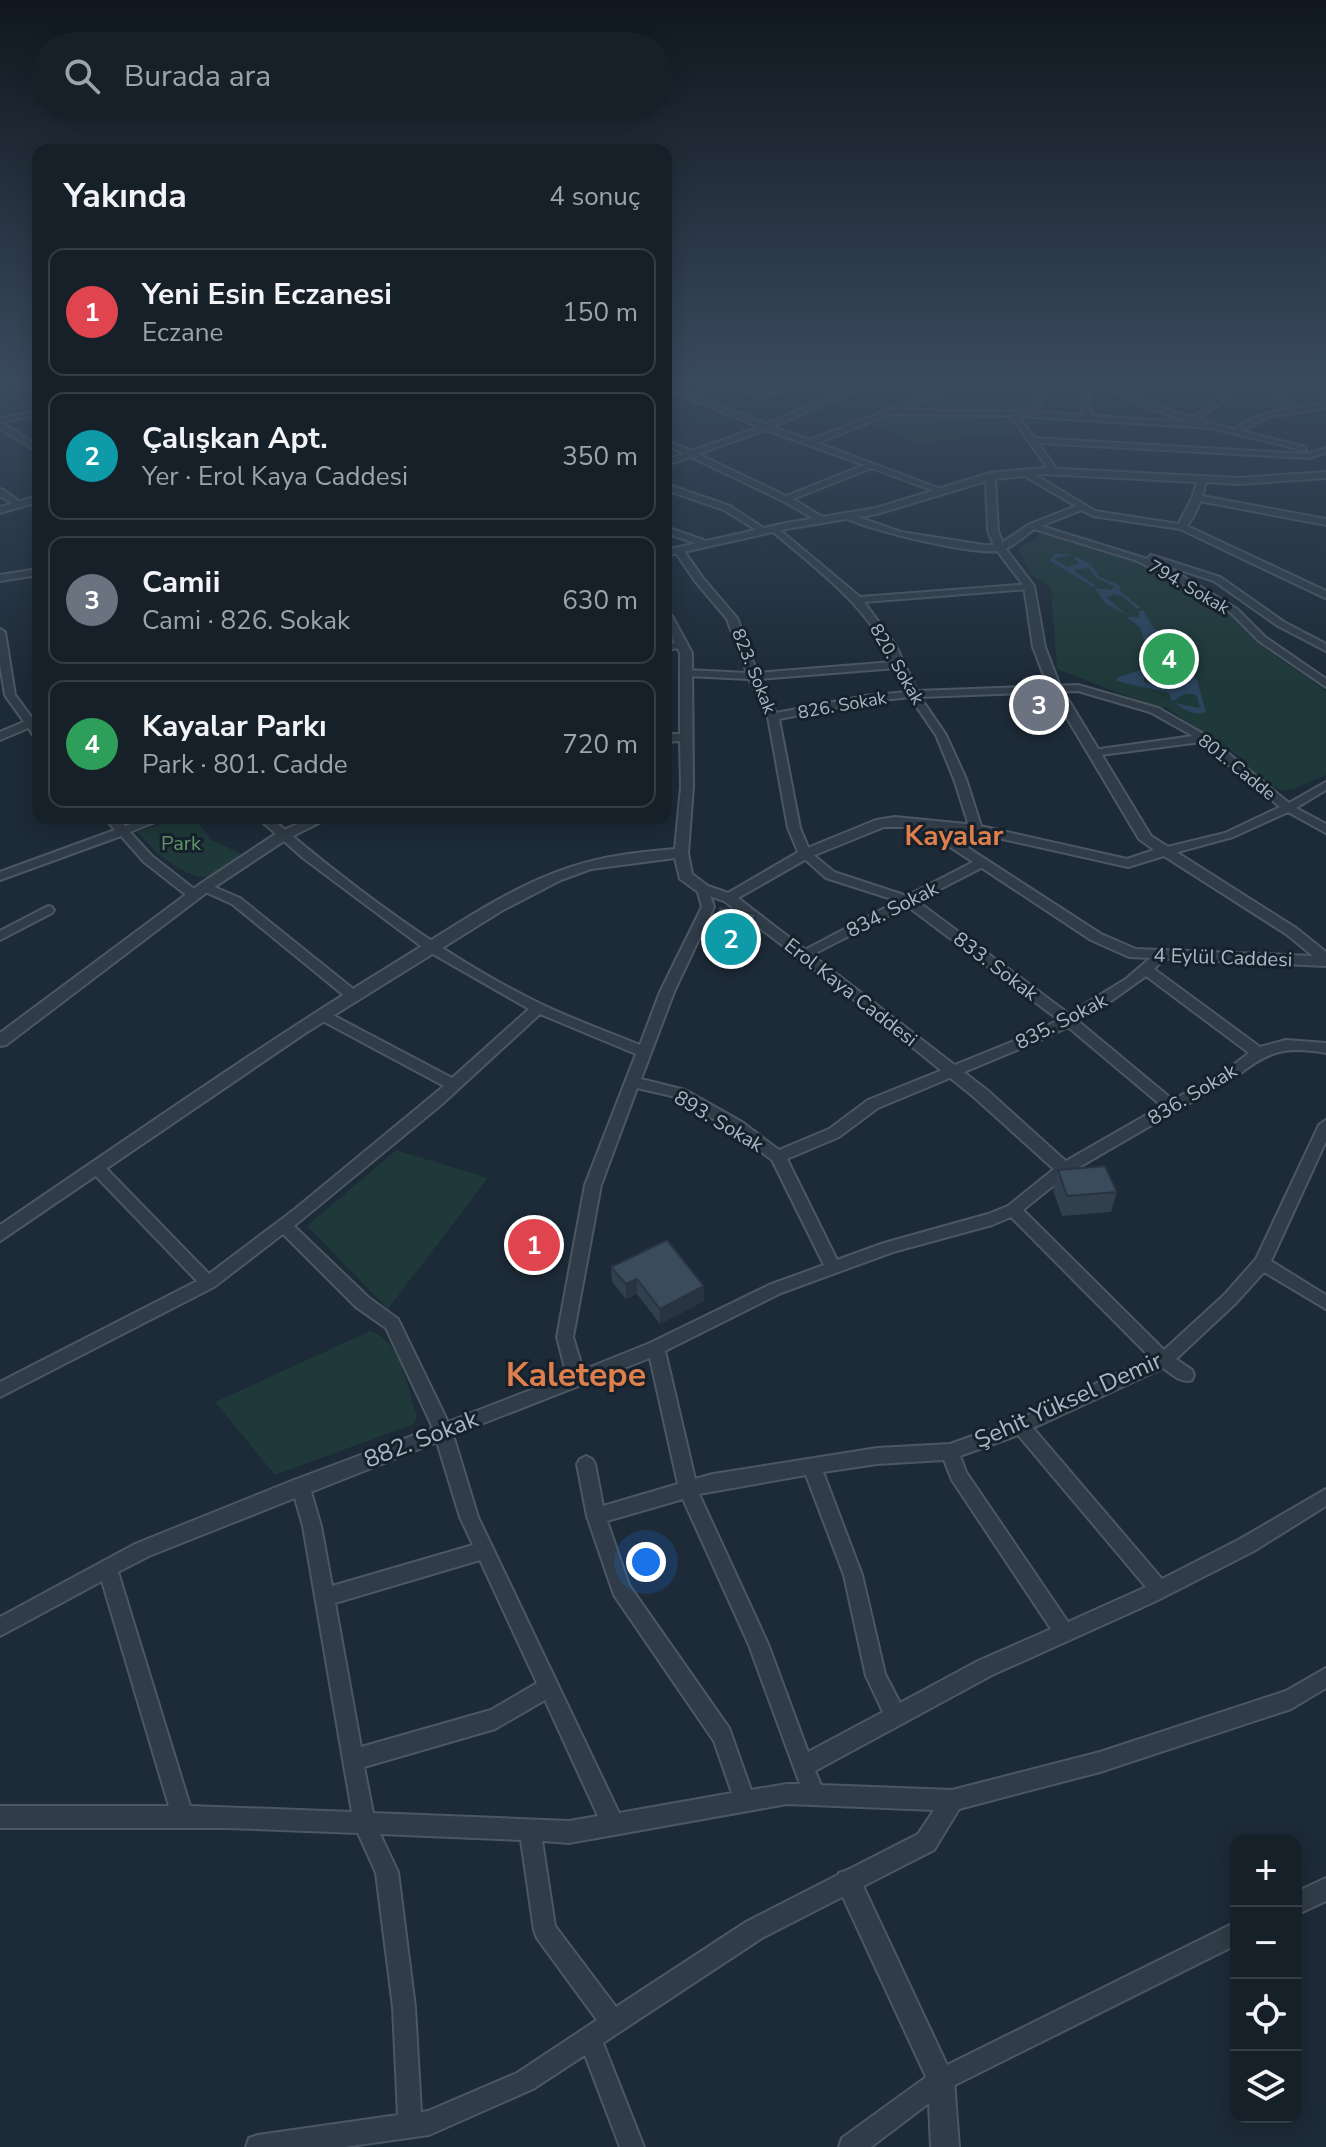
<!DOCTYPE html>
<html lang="tr">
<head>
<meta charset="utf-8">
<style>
	body { margin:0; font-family:"Nunito Sans",sans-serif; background:#232d35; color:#f1f3f6 }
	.controls { position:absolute; right:24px; bottom:24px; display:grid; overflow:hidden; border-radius:16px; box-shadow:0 4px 20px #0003 }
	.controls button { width:72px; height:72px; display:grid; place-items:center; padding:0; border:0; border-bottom:2px solid #353e46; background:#162029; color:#f1f3f6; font:40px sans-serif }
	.you { position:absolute; left:646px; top:1562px; width:28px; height:28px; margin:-20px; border:6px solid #fff; border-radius:50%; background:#1a73e8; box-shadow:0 0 0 12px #1a73e833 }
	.badge { display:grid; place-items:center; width:52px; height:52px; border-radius:50%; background:#8c9099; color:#fff; font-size:26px; font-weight:700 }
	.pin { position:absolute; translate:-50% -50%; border:4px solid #fff; box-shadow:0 2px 8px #0006 }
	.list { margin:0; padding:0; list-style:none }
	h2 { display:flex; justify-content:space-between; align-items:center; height:104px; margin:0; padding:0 32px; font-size:34px }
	h2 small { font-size:26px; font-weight:400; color:#9ea3a8 }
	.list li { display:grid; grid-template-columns:52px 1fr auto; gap:24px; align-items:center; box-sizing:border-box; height:128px; margin:0 16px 16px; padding:0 16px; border:2px solid #353e46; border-radius:16px }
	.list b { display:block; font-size:30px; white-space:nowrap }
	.list p { margin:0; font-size:26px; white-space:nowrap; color:#9ea3a8 }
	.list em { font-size:26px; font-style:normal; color:#9ea3a8 }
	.icon { flex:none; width:44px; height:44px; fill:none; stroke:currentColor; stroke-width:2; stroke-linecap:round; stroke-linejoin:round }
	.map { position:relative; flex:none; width:1326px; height:2147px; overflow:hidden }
	.search { position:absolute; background:#162029; box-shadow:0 4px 20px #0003; left:32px; top:32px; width:640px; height:88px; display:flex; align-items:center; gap:20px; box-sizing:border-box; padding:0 28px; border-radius:44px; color:#9ea3a8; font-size:30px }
	.panel { position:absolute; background:#162029; box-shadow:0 4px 20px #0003; left:32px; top:144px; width:640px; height:680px; border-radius:16px }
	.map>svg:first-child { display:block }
</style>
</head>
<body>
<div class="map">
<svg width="1326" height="2147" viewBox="0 0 1326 2147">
	<rect width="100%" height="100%" fill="#1d2a37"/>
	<path fill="#1f3839" d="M0,382H38V412L33,413L21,399L0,402Z
		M983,383L1037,385L1031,410L979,407Z
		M902,415L1010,419L1021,438L970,437L920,444L868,424Z
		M1042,534C1104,546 1173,572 1224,610C1239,622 1251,637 1265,648C1285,664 1307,675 1326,692V775L1294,789L1281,791L1241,765L1247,762L1165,707L1160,709L1057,669L1051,588L1031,574L1018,548Z
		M182,818H194L212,840L245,856C236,862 227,871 218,875C190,887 153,850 137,832Z
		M396,1150L488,1178L388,1309L307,1226Z
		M370,1331C402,1340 407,1388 417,1417L414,1424L275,1475L215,1402Z"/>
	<path fill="#2c455f" d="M1054,554H1072L1054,559L1068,567L1079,563L1073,557C1082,556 1097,569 1098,576L1119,585L1121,592L1141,608L1137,609L1122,596L1113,594L1107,598L1127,615L1106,604L1095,588L1111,590L1115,587L1097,578L1088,568L1073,570L1096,586L1093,587L1050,561Z
		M1143,610L1152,626L1183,656L1186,669L1197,680L1206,712C1194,717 1184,709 1174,703L1200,708L1197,696C1184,689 1181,698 1172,701L1169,693L1116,681L1118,677L1150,667L1154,670L1144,674V682L1162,687L1168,673L1153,666L1164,659L1178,665L1182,663C1180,651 1167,641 1155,642L1158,647L1170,653V657H1163L1144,641L1140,627L1126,617H1139V611Z"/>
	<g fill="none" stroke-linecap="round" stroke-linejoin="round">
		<defs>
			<path id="minor" d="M721,382C736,382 745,392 758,393C770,394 792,382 809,382L759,398Z
				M864,382H875L773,427L810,440L959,382H970L902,410L1030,412L1036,401L1037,382H1045L1044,401L1037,412L1083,415L1080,386L1055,382H1109L1144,401L1192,418L1222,393L1217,382H1225L1230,394L1199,420L1234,429L1253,418L1288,408L1260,382H1268L1295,407L1326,404V408L1269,417L1242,431L1306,447V451L1211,428L1018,416L1034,438L1307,454L1326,448V453L1308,458L1038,443L1058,471L1054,473H1051L1011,416L891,414L818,443L946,491L939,493L872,468L793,499L824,518V522L821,523L783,501L691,457L666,465V460L684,454L666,445V440L692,451L759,427L666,389V384L766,424ZM1088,386L1106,387L1138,404L1190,422L1091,416ZM766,430L864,465L786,496L698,454Z
				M1309,382H1317L1326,395V402Z
				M38,411V415L0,422V418Z
				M1021,470H1027L1095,511L1185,525L1326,591V598L1323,597L1180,529L1093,516L1082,510L1041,526L1147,559L1151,555L1220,577L1284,622L1326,644V651L1278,626L1214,581L1152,561L1182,576L1237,609L1265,637L1326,679V687L1259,641L1231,613L1176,580L1135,560L1034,529C1025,536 1014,546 1003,550C982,558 862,529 842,516L849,514L901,532L984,545H998L1030,524L1076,506L1021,474Z
				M666,484L730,506L768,531L761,533L724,510L666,490Z
				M0,489L3,490L23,504L16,506L0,496Z
				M1197,495L1326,519V525L1194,500L1193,498Z
				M775,526L860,597L1032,584V588L1029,589L864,602L896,646L917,691L1078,685L1158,708L1207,736L1289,803L1326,782V790L1296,808L1326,824V833L1288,812L1233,837L1163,856L1157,852L1159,849L1225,833L1280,807L1201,742L1093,756L1088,753L1093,750L1193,736L1150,712L1078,691L920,697L946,735L966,779L982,829L976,833L970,829L954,779L936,735L910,697L865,702L779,719L800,828L810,852L834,872L907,896L977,860H985L987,863L985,866L917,901L1069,1014L1126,979L1156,953L1161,952L1167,956L1154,969L1260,1047L1286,1040L1326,1043V1053C1286,1046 1270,1050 1238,1075L1069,1173L1023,1210L1164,1350L1224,1295L1256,1259L1319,1125L1326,1120V1141L1271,1261L1326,1295V1309L1264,1272L1236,1303L1176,1359L1192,1370L1194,1375L1192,1380C1181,1384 1172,1374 1163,1368L1033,1428L1162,1579L1240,1539L1326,1489V1506L1254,1551L1154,1602L992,1675L815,1771L821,1785L952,1790L1100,1752L1286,1691L1326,1668V1688L1291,1709L1100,1772L959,1809L934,1850L762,1938L603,2043L644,2147H620L585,2055L533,2089L429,2135L344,2147H246L249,2138L258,2135L398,2115L393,2007L376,1873L358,1833L229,1828H0V1806H169L102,1581L0,1636V1617L135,1544L294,1480L433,1428L386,1328L356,1307L283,1234L214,1287L0,1397V1382L197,1281L91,1171L89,1167L91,1163H101L209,1274L295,1209L444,1086L317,1018L315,1015L317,1012H327L452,1078L529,1009L426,950L303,858L258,818H271C352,887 447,959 543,1005C575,1020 608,1032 640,1045L660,992L702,907L697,889L699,886H707L714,907L674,992L641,1079L685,1090L742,1122L779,1150L829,1129L868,1100L1019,1039L1059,1020L907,906L808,957L803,958L797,954L898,901L826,878L799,854L788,828L768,717L749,679L687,676L682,673L687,670L747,673L727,619L695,581L674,550L682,548L702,577L737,618L757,673L893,662C868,606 818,570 772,531L771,529ZM896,668L907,692L865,696L776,713L759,679ZM1146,976L1249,1053L1228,1069L1173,1100L1078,1021L1101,1008ZM540,1014L636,1054L585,1185L557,1337L567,1376L448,1422L398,1319L368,1297L294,1226L441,1105ZM1068,1027L1162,1106L1059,1165L1008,1206L988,1214L884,1243L837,1260L787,1159L839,1137L878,1108L1029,1045ZM637,1088L676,1097L732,1130L772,1160L824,1265L769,1285L650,1343L583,1370L573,1337L601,1185ZM1011,1217L1151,1358L1015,1421L950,1444L877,1448L713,1474L695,1479L665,1351L781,1293L893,1252L992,1225ZM650,1358L678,1484L603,1506L595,1464L592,1459L586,1456L580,1459L577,1464L587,1516L614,1595L714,1741L732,1793L619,1813L478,1517L453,1435ZM1018,1435L1146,1587L1068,1622L966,1472L960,1456ZM437,1442L460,1517L473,1545L332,1586L321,1526L311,1492ZM944,1460L952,1480L1051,1629L978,1661L900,1703L885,1674L862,1575L823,1472L877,1464ZM806,1475L844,1575L866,1676L883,1712L808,1752L768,1644L699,1494ZM295,1498L303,1526L352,1812L190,1806L118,1572L149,1556ZM683,1499L749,1645L800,1784H787L751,1790L729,1728L629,1585L607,1521ZM480,1560L537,1683L491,1710L361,1747L335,1603ZM545,1700L598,1816L569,1821L373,1813L364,1767L495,1729ZM787,1804L934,1810L918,1834L746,1922L616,2007L555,1926L542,1841L569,1843ZM380,1834L521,1840L534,1930L537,1938L597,2020L517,2073L428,2111L421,2112L415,2007L398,1872Z
				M666,527L709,542L710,544L706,547L666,533Z
				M38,569V575L0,581V575Z
				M0,629L5,632L15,695L38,726V737L34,736L5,695L0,664Z
				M682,642L687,645L686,647L666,650V644Z
				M105,818H117L125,826L148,818H165L130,832L152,856L198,892L200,895L198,898H190L144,862L121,836L0,880V872L115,830Z
				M205,883L240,898L357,992L359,995L357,998H347L232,904L201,890L199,887Z
				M48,906L52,907L54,910L52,913L0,940V931Z
				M1326,1878V1901L1296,1915V1892Z
				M1236,1922V1945L949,2088L871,2147H839L842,2138L933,2072Z"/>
			<path id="tertiary" d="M0,422L38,445V452L0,429Z
				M1043,468L1239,478L1326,472V478L1239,484L1206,482C1202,498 1195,521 1182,530L1177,527L1192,498L1197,482L1043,474L995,479L998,531L1005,548L1034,586L1045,647L1060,686L1151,836L1296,928L1326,952V966L1129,957L1091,940L920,827H884L810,857L738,898L987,1090L1070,1165L1073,1169L1070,1173H1058L975,1098L852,998L724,901L698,892L680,879L675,858L591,869L561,880L503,910L307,1032L0,1241V1225C130,1137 259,1046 393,964C449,930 505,889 568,868C602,856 638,852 675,849L681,787L680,741L666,742V734H680V653L666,626V613L672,616L692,653L693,787L688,853L692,874L708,886L728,893L800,851L876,820L895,817L976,825L1127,859L1154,850L1139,839L1048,686L1033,647L1024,586L995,548L988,531L986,481L877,514L786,529L666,556V550L786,523L876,508L990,473ZM939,829L976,833L1128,867L1164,856L1286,934L1313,956L1136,949L1101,934Z
				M38,496V502L0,513V507Z
				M38,716V724L0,740V732Z
				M311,818H329L287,839L210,890L6,1045L0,1046V1033L200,884L277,833Z
				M848,1870L857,1873L954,2080L959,2147H931L928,2081L836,1882L839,1873Z"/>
		</defs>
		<use href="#minor" stroke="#4b5763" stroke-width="4"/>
		<use href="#tertiary" stroke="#4b5763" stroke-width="4"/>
		<use href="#minor" fill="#303c48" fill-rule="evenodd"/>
		<use href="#tertiary" fill="#303c48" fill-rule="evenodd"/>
	</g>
	<path fill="#32404e" d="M1023,678L1061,697L1058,715H1027L1020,696Z
		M756,929L747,950L733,952L731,956L705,951L706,937Z
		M1058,1170L1117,1192L1111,1212L1062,1216L1053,1190Z
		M611,1267L704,1286V1301L660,1324L637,1294L626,1299L612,1282Z"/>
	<path fill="#293440" d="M756,914V929L747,950L748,936Z
		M734,937L733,952L731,956L732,942Z
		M637,1279V1294L626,1299V1284Z
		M704,1286V1301L660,1324V1309Z"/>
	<path fill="#3a4b5b" stroke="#293440" stroke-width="2" d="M1053,677L1061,697H1031L1023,678Z
		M720,907L756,914L748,936L734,937L732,942L706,937Z
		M1105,1166L1117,1192L1067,1196L1058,1170Z
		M667,1240L704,1286L660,1309L637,1279L626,1284L611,1267Z"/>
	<linearGradient id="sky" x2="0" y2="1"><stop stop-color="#10171e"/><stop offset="0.56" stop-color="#3a4a5e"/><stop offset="1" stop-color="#3a4a5e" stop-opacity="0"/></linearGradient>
	<rect width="1326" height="683" fill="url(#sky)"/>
	<g text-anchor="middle" stroke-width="6" stroke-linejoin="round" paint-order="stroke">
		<g font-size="18" fill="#aab7c6" stroke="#16212c">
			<text transform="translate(1189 587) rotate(30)" y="6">794. Sokak</text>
			<text transform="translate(897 664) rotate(60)" y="6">820. Sokak</text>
			<text transform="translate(754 671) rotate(68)" y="6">823. Sokak</text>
			<text transform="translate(842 705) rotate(-10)" y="6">826. Sokak</text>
			<text transform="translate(1237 767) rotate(39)" y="6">801. Cadde</text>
		</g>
		<g font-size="20" fill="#609868" stroke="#16212c">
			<text x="181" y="850">Park</text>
		</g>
		<g font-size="20" fill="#aab7c6" stroke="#16212c">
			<text transform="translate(892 909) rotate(-27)" y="7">834. Sokak</text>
			<text transform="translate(1223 957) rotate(2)" y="7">4 Eylül Caddesi</text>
			<text transform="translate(996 966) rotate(37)" y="7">833. Sokak</text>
			<text transform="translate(851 992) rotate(38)" y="7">Erol Kaya Caddesi</text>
			<text transform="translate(1061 1021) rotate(-27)" y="7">835. Sokak</text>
			<text transform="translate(1192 1094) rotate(-31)" y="7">836. Sokak</text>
			<text transform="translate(719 1121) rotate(31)" y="7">893. Sokak</text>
		</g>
		<g font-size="24" fill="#aab7c6" stroke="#16212c">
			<text transform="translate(1068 1400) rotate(-24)" y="8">Şehit Yüksel Demir</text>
			<text transform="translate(421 1439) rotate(-21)" y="8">882. Sokak</text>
		</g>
		<g font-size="28" font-weight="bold" fill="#de7f4c" stroke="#16212c">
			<text x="954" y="845">Kayalar</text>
		</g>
		<g font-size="34" font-weight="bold" fill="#de7f4c" stroke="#16212c">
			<text x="576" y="1386">Kaletepe</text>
		</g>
	</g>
</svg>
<div class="controls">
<button>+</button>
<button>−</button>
<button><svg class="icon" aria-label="locate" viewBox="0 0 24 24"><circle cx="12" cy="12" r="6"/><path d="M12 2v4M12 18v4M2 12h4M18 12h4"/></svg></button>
<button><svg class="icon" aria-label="layers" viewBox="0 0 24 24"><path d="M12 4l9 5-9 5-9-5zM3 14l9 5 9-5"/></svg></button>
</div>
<div class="you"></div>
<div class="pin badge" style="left:534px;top:1245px;background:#e0444e">1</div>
<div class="pin badge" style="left:731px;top:939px;background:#0f9aa8">2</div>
<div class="pin badge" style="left:1039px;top:705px;background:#6b7280">3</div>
<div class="pin badge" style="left:1169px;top:659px;background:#2e9e5b">4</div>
<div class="search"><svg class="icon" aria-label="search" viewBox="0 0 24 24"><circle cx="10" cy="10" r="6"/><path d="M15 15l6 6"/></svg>Burada ara</div>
<section class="panel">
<h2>Yakında<small>4 sonuç</small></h2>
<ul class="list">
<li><span class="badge" style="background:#e0444e">1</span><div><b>Yeni Esin Eczanesi</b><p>Eczane</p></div><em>150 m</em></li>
<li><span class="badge" style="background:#0f9aa8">2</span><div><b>Çalışkan Apt.</b><p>Yer · Erol Kaya Caddesi</p></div><em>350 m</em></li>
<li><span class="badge" style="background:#6b7280">3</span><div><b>Camii</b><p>Cami · 826. Sokak</p></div><em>630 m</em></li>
<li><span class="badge" style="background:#2e9e5b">4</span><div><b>Kayalar Parkı</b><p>Park · 801. Cadde</p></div><em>720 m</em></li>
</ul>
</section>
</div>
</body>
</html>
